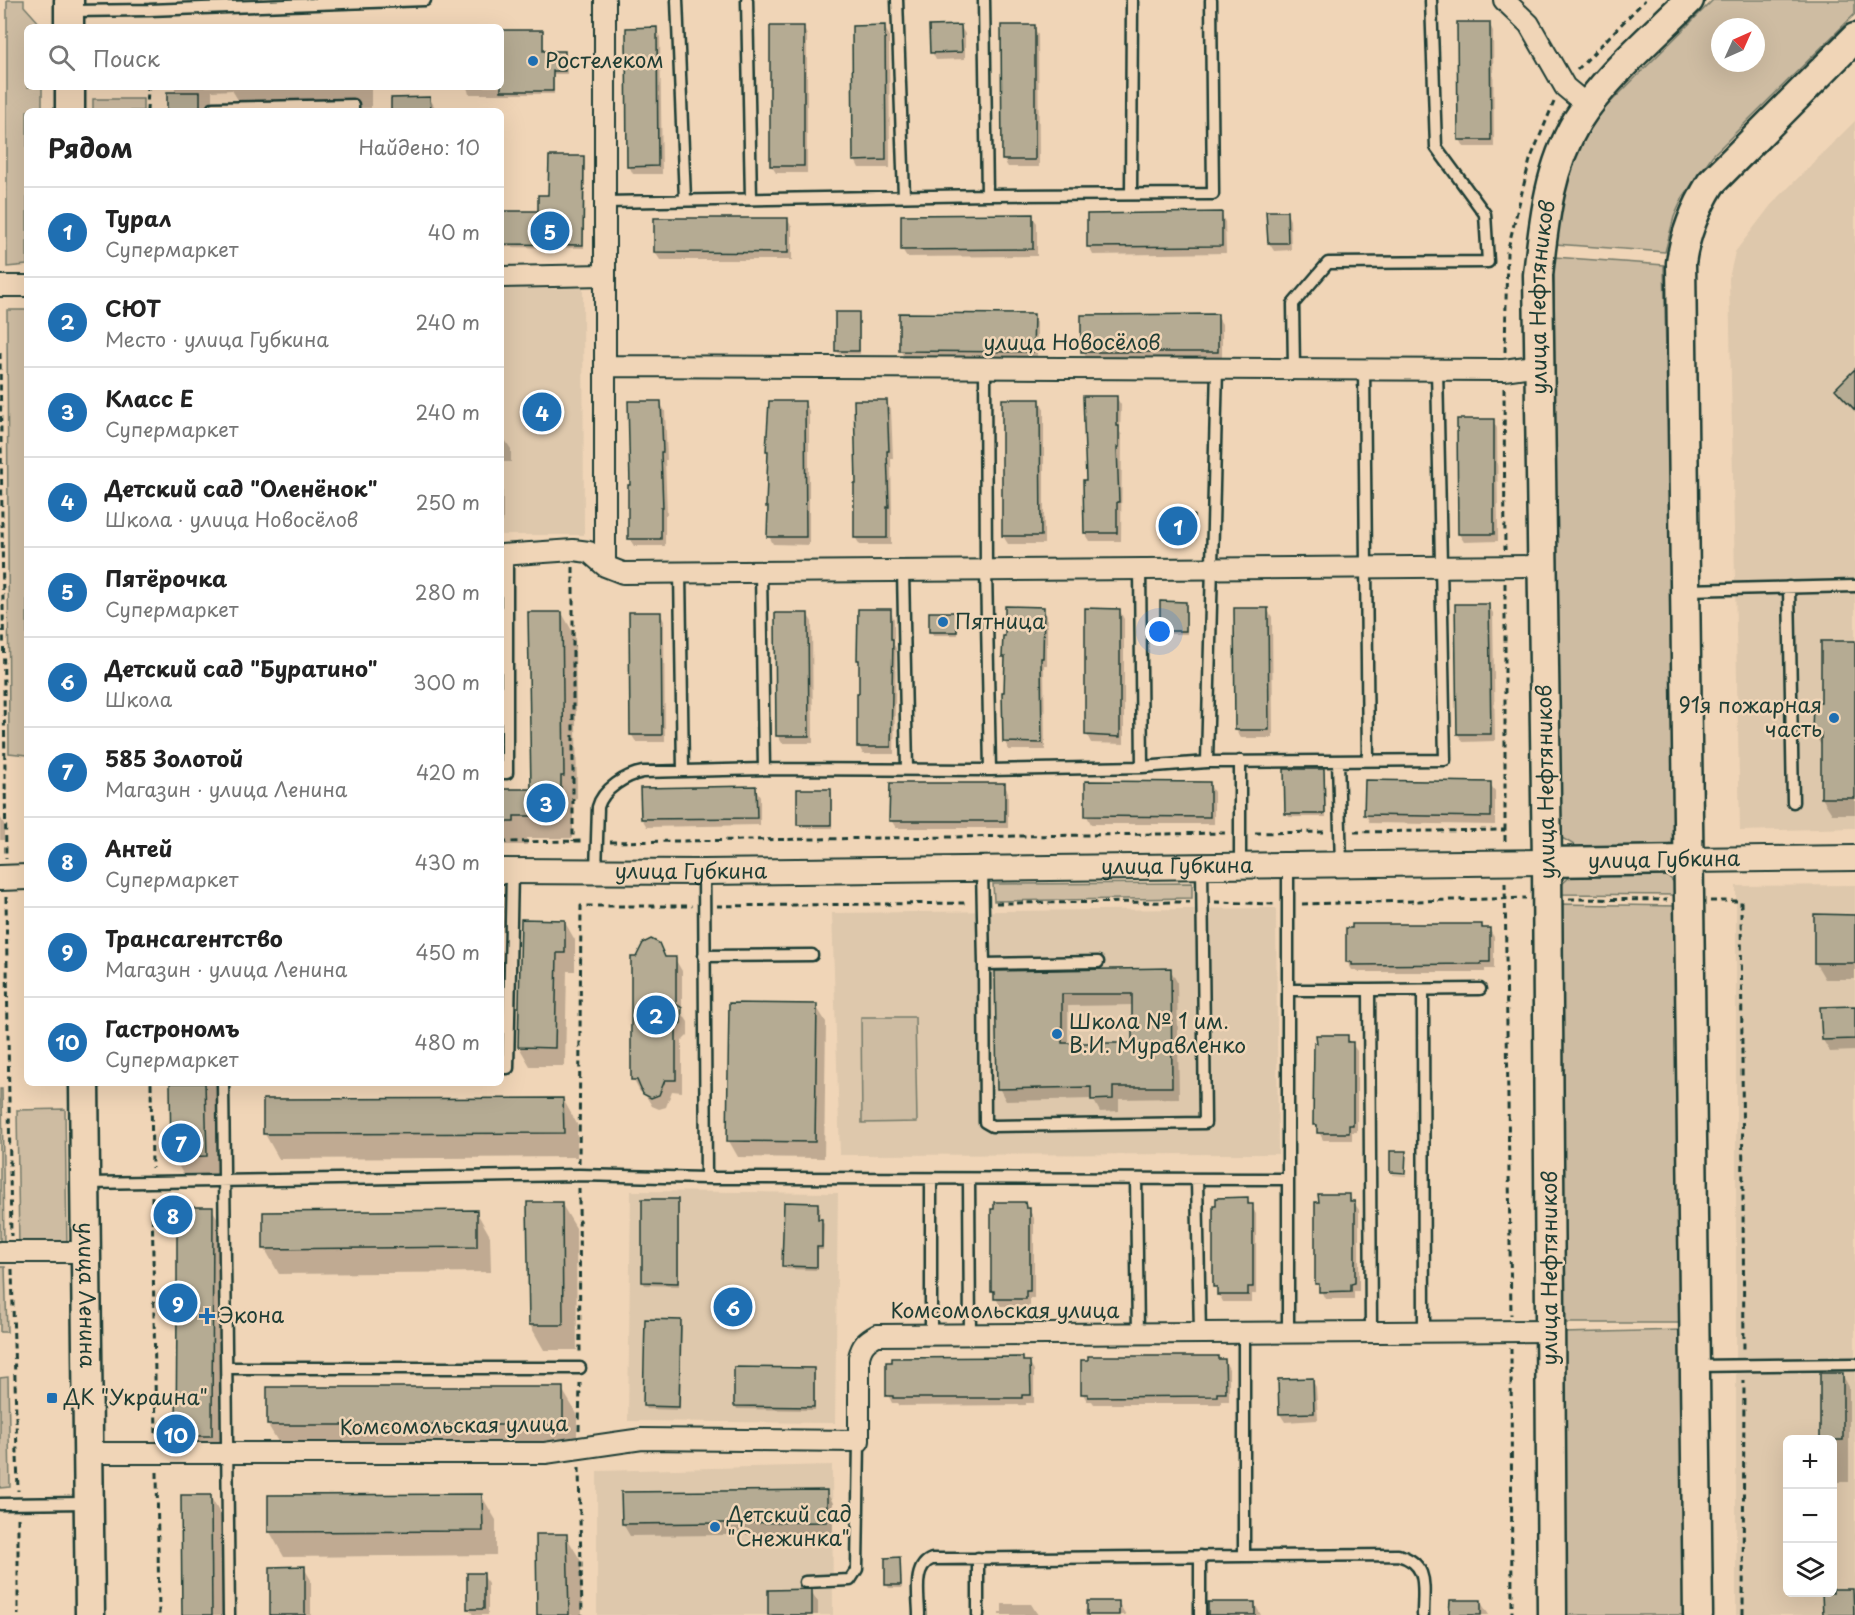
<!DOCTYPE html>
<html lang="ru">
<head>
<meta charset="utf-8">
<style>
	body { margin:0; font-family:"Playpen Sans",sans-serif; background:#f2f2f2; color:#222 }
	.controls { position:absolute; right:18px; bottom:18px; display:grid; overflow:hidden; border-radius:9px; box-shadow:0 6px 24px #0002 }
	.controls button { width:54px; height:54px; display:grid; place-items:center; padding:0; border:0; border-bottom:2px solid #e0e0e0; background:#fff; color:#222; font:30px sans-serif }
	.compass { position:absolute; left:1711px; top:18px; width:54px; height:54px; border-radius:50%; background:#fff; box-shadow:0 6px 24px #0002; rotate:45deg }
	.you { position:absolute; left:1160px; top:632px; width:21px; height:21px; margin:-15px; border:4px solid #fff; border-radius:50%; background:#1a73e8; box-shadow:0 0 0 9px #1a73e833 }
	.badge { display:grid; place-items:center; width:39px; height:39px; border-radius:50%; background:#1f6fb2; color:#fff; font-size:20px; font-weight:700 }
	.pin { position:absolute; translate:-50% -50%; border:3px solid #fff; box-shadow:0 2px 6px #0006 }
	.list { margin:0; padding:0; list-style:none }
	h2 { display:flex; justify-content:space-between; align-items:center; height:78px; margin:0; padding:0 24px; font-size:26px }
	h2 small { font-size:20px; font-weight:400; color:#767676 }
	.list li { display:grid; grid-template-columns:39px 1fr auto; gap:18px; align-items:center; box-sizing:border-box; height:90px; padding:0 24px; border-top:2px solid #e0e0e0 }
	.list b { display:block; font-size:22px; white-space:nowrap }
	.list p { margin:0; font-size:20px; white-space:nowrap; color:#767676 }
	.list em { font-size:20px; font-style:normal; color:#767676 }
	.icon { flex:none; width:33px; height:33px; fill:none; stroke:currentColor; stroke-width:2; stroke-linecap:round; stroke-linejoin:round }
	.map { position:relative; flex:none; width:1855px; height:1615px; overflow:hidden }
	.search { position:absolute; background:#fff; box-shadow:0 6px 24px #0002; left:24px; top:24px; width:480px; height:66px; display:flex; align-items:center; gap:15px; box-sizing:border-box; padding:0 21px; border-radius:9px; color:#767676; font-size:22px }
	.panel { position:absolute; background:#fff; box-shadow:0 6px 24px #0002; left:24px; top:108px; width:480px; height:978px; border-radius:9px }
	.map>svg:first-child { display:block }
</style>
</head>
<body>
<div class="map">
<svg width="1855" height="1615" viewBox="0 0 1855 1615">
	<rect width="100%" height="100%" fill="#f0d5b7"/>
	<filter id="ink" filterUnits="userSpaceOnUse"><feTurbulence type="fractalNoise" baseFrequency=".0167" numOctaves="2"/><feDisplacementMap in="SourceGraphic" scale="12" xChannelSelector="R" yChannelSelector="G"/><feConvolveMatrix kernelMatrix="1 2 1 2 8 2 1 2 1" color-interpolation-filters="sRGB"/></filter>
	<g filter="url(#ink)">
		<path fill="#dec8ac" fill-rule="evenodd" d="M1855,121V828L1740,831L1729,278L1735,252L1771,205Z
			M583,288L584,535H501V289Z
			M1855,885V1615H1736V886ZM1788,1440H1832V1592H1788Z
			M1276,908L1278,1154L840,1155L832,913Z
			M631,1191L838,1193L835,1423L628,1421Z
			M832,1465L833,1615H597V1471Z"/>
		<path fill="#cebca2" stroke="#767c6b" stroke-width="1.5" fill-rule="evenodd" d="M7,0H24V6L42,26L27,27V87H42V111H27V265L7,267Z
			M1713,0H1855V14L1712,156L1683,197L1674,217L1665,252L1555,244C1558,226 1559,208 1563,191C1570,162 1585,135 1603,110ZM1720,27H1756V63H1720Z
			M93,99H143V111H93Z
			M1554,257L1664,265L1677,828L1672,842L1667,847L1579,848L1562,838L1557,824Z
			M7,310H27V755L9,753Z
			M1659,873C1671,876 1676,883 1678,895L1558,894L1561,885L1572,875Z
			M1192,883V898L994,901L993,884Z
			M1558,904L1678,906L1679,1323H1565Z
			M861,1017H915L917,1122L862,1123Z
			M0,1089H2L4,1246H0Z
			M65,1109L67,1247H19L17,1110Z
			M0,1267H5L7,1332H0Z
			M1681,1330L1686,1615H1565L1563,1333Z
			M8,1377L10,1487L0,1488V1378Z"/>
		<path fill="#0003" fill-rule="evenodd" d="M1489,23L1493,31L1494,147H1464L1460,139Z
			M960,26L965,34V59L936,60L932,52Z
			M803,27L807,35V173H776L771,165Z
			M884,27L889,35L890,168H859L855,160Z
			M1034,27L1038,35L1039,167H1008L1003,159Z
			M656,29L660,37L662,174H633L629,166Z
			M501,32H542L544,35V53H564L566,56L567,74H554V94H469L467,87H501Z
			M175,87H371V108H243L232,90L212,91V111H168L175,93Z
			M430,99L437,111H392Z
			M583,158L585,161L584,248L501,247V213H539L550,196Z
			M1286,212L1290,220L1291,250L1274,251L1269,243Z
			M1221,214L1225,222L1226,253L1093,255L1089,247Z
			M1032,216L1037,223V256L907,257L902,249Z
			M787,219L792,227V260H660L655,252Z
			M858,314L860,317V354H839L837,350Z
			M1033,316L1037,324V359L905,358L900,350Z
			M1217,316L1222,324V359H1087L1083,351Z
			M501,340L503,344V437L511,449V462H503V522H501Z
			M1855,371V412L1841,397L1836,390Z
			M1116,397L1121,405L1120,432L1122,435L1121,541H1090L1085,533L1087,481Z
			M1040,401L1044,409V544H1008L1003,536Z
			M771,402L805,403L809,411V545L773,544L769,536L770,454L768,451Z
			M886,402L891,410L893,459H891L892,514H891V545H860L855,537L857,486Z
			M660,403L665,411L667,460H665L667,515H665V546H634L629,538Z
			M1493,421L1497,428L1498,541L1464,542L1459,534Z
			M1193,517L1195,520V539L1165,540L1163,536Z
			M1185,603L1187,606V634H1164L1162,631Z
			M1488,605L1493,613L1495,741L1463,742L1458,734Z
			M1043,608L1047,616V665H1044L1045,750H1009L1005,742L1006,660L1004,656Z
			M1267,609L1272,617L1273,738H1241L1236,730Z
			M859,611H890L894,619V645L896,648L894,754H863L859,746L861,695V664L859,660Z
			M1120,611L1124,619V744L1091,743L1087,735Z
			M562,613L575,636L577,798L573,799V838H527V845H501V791H532Z
			M660,613L664,621L665,742H636L631,734Z
			M807,614L812,622L813,743H782L777,735Z
			M956,614L958,617V635H933L931,631Z
			M1855,642V814H1832L1822,798V747L1814,733L1822,703Z
			M1323,770L1325,774L1326,817H1289L1287,814L1286,771Z
			M1087,783L1209,784L1214,792V824H1091L1087,816Z
			M1004,784L1008,792V828H896L891,820Z
			M1490,784L1495,791V825L1370,823L1366,815Z
			M755,788L760,796V825L647,827L642,819Z
			M830,790L832,793V828H801L799,825Z
			M0,817L4,824V840H0Z
			M1855,916V979H1825L1815,962Z
			M522,921H564L575,940V971H567L565,1066H530L519,1047Z
			M1481,925L1484,929H1489L1494,937V969H1485V972H1358L1357,970H1352L1347,962Z
			M658,944L666,959H675L682,971V1013L688,1022V1035L682,1041V1092L672,1091L666,1107L659,1109L652,1106L643,1091L640,1092L633,1079L637,959Z
			M1170,969L1177,982L1179,1098L1119,1099V1111L1100,1112L1093,1099L1006,1101L999,1088L997,973ZM1134,1005V1044H1068V1006Z
			M816,1006L826,1022L824,1158L738,1157L729,1141Z
			M1855,1007V1051L1830,1052L1823,1040Z
			M1347,1037L1357,1051V1132H1352V1140H1323L1315,1124Z
			M171,1083H218L220,1180L187,1181L173,1156Z
			M563,1099L577,1124V1157L279,1159L265,1134Z
			M1392,1174L1406,1175V1176L1393,1175Z
			M1349,1196L1359,1210V1291H1354V1299H1325L1317,1283Z
			M1247,1199L1256,1214V1294H1252V1302H1223L1215,1286Z
			M677,1201L679,1204V1286L645,1285L643,1282Z
			M561,1203L576,1228L577,1350H544L530,1325Z
			M1025,1203L1034,1218V1298H1030V1306H1000L992,1290Z
			M818,1205L820,1208L819,1221H822L824,1224L823,1250H818V1270L786,1269L784,1265Z
			M212,1209L227,1234L226,1460H192L178,1435L179,1316L175,1311Z
			M476,1211L490,1236L491,1272L279,1274L265,1249Z
			M680,1322L682,1325L680,1410L646,1409L644,1406Z
			M1217,1357L1219,1361H1225L1229,1369V1401H1221V1404H1094L1092,1401H1087L1083,1394Z
			M1022,1359L1024,1363H1030L1034,1370V1403H1026V1405L899,1406L897,1403H892L888,1395Z
			M813,1370L815,1373V1410L737,1409L735,1405Z
			M1842,1374L1849,1387V1482H1832V1440Z
			M1312,1380L1316,1387L1318,1420L1285,1422L1280,1414Z
			M268,1389H562L577,1414V1450H283L268,1425Z
			M826,1491L833,1503V1534L630,1536L623,1524Z
			M481,1495L496,1520V1555L284,1557L270,1532Z
			M210,1496L223,1519L224,1615H184Z
			M566,1536L581,1561L582,1615H539Z
			M899,1559L901,1562L902,1588H889L887,1585Z
			M304,1568L311,1580V1615H271Z
			M483,1575L488,1583V1615H473L469,1608Z
			M1853,1590L1855,1594V1615H1824V1592Z
			M811,1591L818,1602V1615H770Z
			M1480,1601L1489,1615H1448V1609Z
			M1118,1602L1126,1615H1085V1610Z
			M1254,1603L1261,1615H1221Z
			M1002,1604H1031L1038,1615H999V1612H1002Z"/>
		<path fill="#b5ab93" stroke="#1f3d34" stroke-width="1.5" fill-rule="evenodd" d="M1457,22H1490L1491,140H1458Z
			M885,25L886,160L853,161L852,26Z
			M961,25L962,52L930,53L929,26Z
			M1001,25H1035V160H1002Z
			M770,26H804V166H770Z
			M657,27L658,166L627,167L626,28Z
			M501,30H543V51H565V71H553V91H501Z
			M167,92H200V111H167Z
			M430,97L431,111H391V98Z
			M549,156H584L583,245L501,244V211H538V195H548Z
			M1266,211H1287L1288,243H1268Z
			M1222,212V246L1087,247V214Z
			M1033,214V249L901,250V215Z
			M654,218H788V253L654,252Z
			M835,312H859V351H835Z
			M899,313L1034,314L1033,352L899,351Z
			M1218,314V352H1081V315Z
			M1855,369V410L1835,389Z
			M1083,396H1117V426H1119V447H1117L1119,502H1117V533H1084L1083,480H1086Z
			M1002,399H1040L1041,536H1002Z
			M854,400H887L889,451H887L889,507H887V538H854V484H856Z
			M628,401H661L663,452H661L663,508H661V539H628V485H630Z
			M769,401H805L806,537H767L768,507H766L768,451H766Z
			M1457,419H1494V534H1458Z
			M1194,515V536L1162,537V516Z
			M1160,601L1186,602V631H1160Z
			M1455,604H1489L1491,734H1457Z
			M1005,606L1044,607L1043,658H1041L1042,743L1003,742L1002,692H1004L1005,657H1002L1003,636H1005Z
			M1085,608L1120,609V737L1085,735Z
			M1234,608H1268L1269,730H1235Z
			M858,609H891V639H893L891,747H857V693H859V660H857Z
			M528,612H562L564,776H561V816H514V822H501V789H531Z
			M629,612H661L662,735H630Z
			M929,612H957V632H929Z
			M775,613H808L809,736H776Z
			M1821,641H1855V798H1821V733H1812L1813,702H1821Z
			M1284,769H1324L1325,814H1285Z
			M1365,780L1491,782V817L1364,815Z
			M1085,781L1210,782V817L1085,816Z
			M890,783H1005V821H889Z
			M756,786L757,818L641,819L640,788Z
			M797,789H831V825H797Z
			M1814,914L1855,915V963H1814Z
			M521,919L565,920V953H557L555,1048L518,1047Z
			M1352,924H1482V928H1490V962H1481V964L1352,965V962H1346V928H1352Z
			M651,939L659,943L665,957H676V1004L682,1008L681,1023L676,1028V1080H665L659,1095L651,1098L643,1094L637,1080H631V957H636L643,943Z
			M1171,968L1172,1087H1113V1099L1091,1100V1087L997,1089L995,971ZM1062,994H1132V1043H1062Z
			M729,1003L817,1004L815,1142L727,1141Z
			M1855,1006V1039L1822,1040L1820,1007Z
			M1316,1035H1348V1042H1353V1125H1349V1133H1317V1125H1313L1314,1043H1317Z
			M170,1083H205L207,1156L171,1157Z
			M563,1098L564,1133L263,1134V1099Z
			M1390,1151H1406L1405,1173L1390,1172Z
			M1318,1194H1350V1201H1355V1283L1351,1284V1291L1319,1292V1284H1315V1202H1319Z
			M1248,1197V1204H1253V1287H1248V1295H1217V1287H1213V1205H1216V1198Z
			M642,1199H678V1283L642,1282Z
			M527,1202H562L563,1325H529Z
			M784,1202L818,1203V1219H822V1247H817V1267L782,1266Z
			M994,1202H1025L1026,1208H1030V1291H1026V1299H994V1291H991V1209H994Z
			M177,1207H213L212,1436H176L177,1311H174V1294H177Z
			M477,1210V1247L263,1249V1212Z
			M645,1319L681,1320L679,1407L643,1406Z
			M1088,1356H1218V1359H1225L1226,1393H1217V1396L1088,1397V1394H1081V1360H1088Z
			M1023,1357V1361H1030L1031,1395H1022V1398H893V1396H886V1362H892V1358Z
			M734,1367L814,1368V1407L734,1406Z
			M1820,1373H1843V1440H1820Z
			M1313,1378L1314,1413L1279,1414L1278,1379Z
			M267,1387H563V1425H267Z
			M827,1490V1522L622,1524L621,1492Z
			M482,1494L483,1531L268,1532V1495Z
			M181,1495H211L212,1615H182Z
			M536,1534H567L569,1615H537Z
			M900,1557L901,1585H885V1558Z
			M305,1566V1615H270V1567Z
			M467,1573H484V1609H467Z
			M812,1589V1615H768V1590Z
			M1833,1589H1853L1854,1615H1823L1822,1593H1833Z
			M1450,1600H1481V1615H1449Z
			M1087,1601H1119V1615H1087Z
			M1208,1602H1255V1615H1208Z"/>
		<g fill="none" stroke-linecap="round" stroke-linejoin="round">
			<defs>
				<path id="service" d="M677,0L685,199
					M747,0L751,198
					M897,0L904,196
					M984,0L987,195
					M71,11L149,10L425,0
					M213,111V108L353,105V111
					M1131,194L1132,0
					M605,202L987,195L1213,194L1211,0
					M985,367L986,570L990,770
					M1294,368L1293,304L1328,263L1488,262L1485,214L1436,147L1431,0
					M1364,368L1368,760
					M1140,569L1142,767
					M903,571L907,769
					M680,572L683,771
					M761,572L764,769
					M1789,587L1793,802
					M1687,590L1855,586
					M1338,761L1341,865
					M1207,762L1217,368
					M501,773H507V555
					M1240,866V761
					M982,868L984,964
					M596,871L598,807C603,789 626,775 643,772L764,769L990,770L1142,767L1207,762L1445,760L1437,369
					M704,956L812,955
					M1098,962L984,964L985,1122L992,1126L1205,1123L1202,867
					M1288,990H1369
					M1423,990L1424,1331
					M501,1068H508L512,871
					M223,1083L229,1615
					M706,1178L1288,1179
					M931,1179V1336
					M969,1179L970,1336
					M1136,1179L1138,1334
					M1197,1179L1200,1334
					M86,1183L579,1175L706,1178L704,872
					M1371,1331L1369,990L1480,989
					M1288,1333V866
					M1696,1366L1855,1364
					M228,1368H580
					M0,1504L87,1503
					M1200,1556V1615
					M1244,1556L1398,1555C1430,1564 1423,1587 1423,1615
					M978,1558V1615
					M805,1582L850,1580L857,1569L859,1441
					M919,1615C919,1597 912,1566 932,1559L1244,1556V1333"/>
				<path id="minor" d="M605,0V566
					M1504,0L1529,24L1565,87L1588,106
					M501,277L604,275
					M0,286H27
					M605,366L1504,370L1540,365
					M501,555L573,550L589,552L605,566L623,573L1543,566
					M0,1252H86
					M88,1453H545L642,1439L859,1441V1357C862,1345 866,1341 877,1335L1551,1331"/>
				<g id="tertiary">
					<path d="M1688,860L1855,858"/>
					<path id="s1" d="M501,871L704,872L1547,862"/>
					<path d="M0,878L27,877"/>
				</g>
				<g id="secondary">
					<path d="M69,0V27"/>
					<path d="M70,87V111"/>
					<path d="M1547,862L1688,860"/>
					<path id="s2" d="M84,1083L90,1615"/>
					<path id="s3" d="M1552,1615L1547,862L1538,275C1544,221 1549,168 1577,121C1604,78 1653,36 1689,0"/>
					<path d="M1698,1615L1681,263C1685,233 1695,209 1711,183L1855,38"/>
				</g>
			</defs>
			<use href="#service" stroke="#1f3d34" stroke-width="15"/>
			<use href="#minor" stroke="#1f3d34" stroke-width="24"/>
			<use href="#tertiary" stroke="#1f3d34" stroke-width="28"/>
			<use href="#secondary" stroke="#1f3d34" stroke-width="33"/>
			<path stroke="#1f3d34" stroke-width="3" stroke-dasharray="6 4.5" stroke-linecap="butt" d="M1577,70L1645,0
				M147,111L148,87
				M1505,352L1507,252L1530,160L1554,102
				M0,353L6,858
				M1504,388L1505,550
				M573,567V841
				M1505,583V844
				M1354,832L1505,830
				M1255,833L1326,832
				M501,842L585,841
				M610,842L1227,833
				M1505,883L1511,1315
				M6,897L11,1236
				M1569,899L1667,900
				M1710,901H1741L1744,1352
				M1215,902L1274,904
				M996,903L1190,902
				M1302,904L1526,898
				M717,906L968,903
				M151,1083L152,1168
				M579,1163L581,906H692
				M579,1188L580,1355
				M152,1196L156,1435
				M12,1269L18,1491
				M1511,1348L1512,1615
				M579,1430L580,1383
				M579,1467L582,1615
				M157,1472L159,1615
				M18,1518V1615
				M1743,1615L1744,1380"/>
			<use href="#service" stroke="#f0d5b7" stroke-width="10"/>
			<use href="#minor" stroke="#f0d5b7" stroke-width="20"/>
			<use href="#tertiary" stroke="#f0d5b7" stroke-width="24"/>
			<use href="#secondary" stroke="#f0d5b7" stroke-width="28"/>
		</g>
	</g>
	<g fill="#1f6fb2" stroke="#f0d5b7" stroke-width="2">
		<circle cx="533" cy="61" r="6"/>
		<circle cx="943" cy="622" r="6"/>
		<circle cx="1834" cy="718" r="6"/>
		<circle cx="1057" cy="1034" r="6"/>
		<path d="M204 1307h6v6h6v6h-6v6h-6v-6h-6v-6h6z"/>
		<rect x="46" y="1392" width="12" height="12" rx="3"/>
		<circle cx="715" cy="1527" r="6"/>
	</g>
	<g text-anchor="middle" stroke-width="5" stroke-linejoin="round" paint-order="stroke">
		<g font-size="21" fill="#1f3d34" stroke="#f0d5b7" text-anchor="start">
			<text x="545" y="68">Ростелеком</text>
			<text x="955" y="629">Пятница</text>
			<text x="1822" y="713" text-anchor="end">91я пожарная<tspan x="1822" dy="24">часть</tspan></text>
			<text x="1069" y="1029">Школа № 1 им.<tspan x="1069" dy="24">В.И. Муравленко</tspan></text>
			<text x="219" y="1323">Экона</text>
			<text x="64" y="1405">ДК "Украина"</text>
			<text x="727" y="1522">Детский сад<tspan x="727" dy="24">"Снежинка"</tspan></text>
		</g>
		<g font-size="21" fill="#1f3d34" stroke="#f0d5b7">
			<text dy="7" stroke="none"><textPath href="#s3" startOffset="1318">улица Нефтяников</textPath></text>
			<text x="1072" y="350">улица Новосёлов</text>
			<text transform="translate(1546 782) rotate(-91)" y="7">улица Нефтяников</text>
			<text transform="translate(1664 860) rotate(-1)" y="7">улица Губкина</text>
			<text dy="7" stroke="none"><textPath href="#s1" startOffset="676">улица Губкина</textPath></text>
			<text dy="7" stroke="none"><textPath href="#s1" startOffset="190">улица Губкина</textPath></text>
			<text transform="translate(1550 1268) rotate(-90)" y="7">улица Нефтяников</text>
			<text dy="7" stroke="none"><textPath href="#s2" startOffset="212">улица Ленина</textPath></text>
			<text x="1005" y="1318">Комсомольская улица</text>
			<text transform="translate(454 1426) rotate(-1)" y="7">Комсомольская улица</text>
		</g>
	</g>
</svg>
<div class="controls">
<button>+</button>
<button>−</button>
<button><svg class="icon" aria-label="layers" viewBox="0 0 24 24"><path d="M12 4l9 5-9 5-9-5zM3 14l9 5 9-5"/></svg></button>
</div>
<svg class="compass" viewBox="-18 -18 36 36"><path d="M0-13l5 13h-10z" fill="#e53935"/><path d="M0 13l5-13h-10z" fill="#767676"/></svg>
<div class="you"></div>
<div class="pin badge" style="left:1178px;top:526px">1</div>
<div class="pin badge" style="left:656px;top:1015px">2</div>
<div class="pin badge" style="left:546px;top:803px">3</div>
<div class="pin badge" style="left:542px;top:412px">4</div>
<div class="pin badge" style="left:550px;top:231px">5</div>
<div class="pin badge" style="left:733px;top:1307px">6</div>
<div class="pin badge" style="left:181px;top:1143px">7</div>
<div class="pin badge" style="left:173px;top:1215px">8</div>
<div class="pin badge" style="left:178px;top:1303px">9</div>
<div class="pin badge" style="left:176px;top:1434px">10</div>
<div class="search"><svg class="icon" aria-label="search" viewBox="0 0 24 24"><circle cx="10" cy="10" r="6"/><path d="M15 15l6 6"/></svg>Поиск</div>
<section class="panel">
<h2>Рядом<small>Найдено: 10</small></h2>
<ul class="list">
<li><span class="badge">1</span><div><b>Турал</b><p>Супермаркет</p></div><em>40 m</em></li>
<li><span class="badge">2</span><div><b>СЮТ</b><p>Место · улица Губкина</p></div><em>240 m</em></li>
<li><span class="badge">3</span><div><b>Класс Е</b><p>Супермаркет</p></div><em>240 m</em></li>
<li><span class="badge">4</span><div><b>Детский сад &quot;Оленёнок&quot;</b><p>Школа · улица Новосёлов</p></div><em>250 m</em></li>
<li><span class="badge">5</span><div><b>Пятёрочка</b><p>Супермаркет</p></div><em>280 m</em></li>
<li><span class="badge">6</span><div><b>Детский сад &quot;Буратино&quot;</b><p>Школа</p></div><em>300 m</em></li>
<li><span class="badge">7</span><div><b>585 Золотой</b><p>Магазин · улица Ленина</p></div><em>420 m</em></li>
<li><span class="badge">8</span><div><b>Антей</b><p>Супермаркет</p></div><em>430 m</em></li>
<li><span class="badge">9</span><div><b>Трансагентство</b><p>Магазин · улица Ленина</p></div><em>450 m</em></li>
<li><span class="badge">10</span><div><b>Гастрономъ</b><p>Супермаркет</p></div><em>480 m</em></li>
</ul>
</section>
</div>
</body>
</html>
